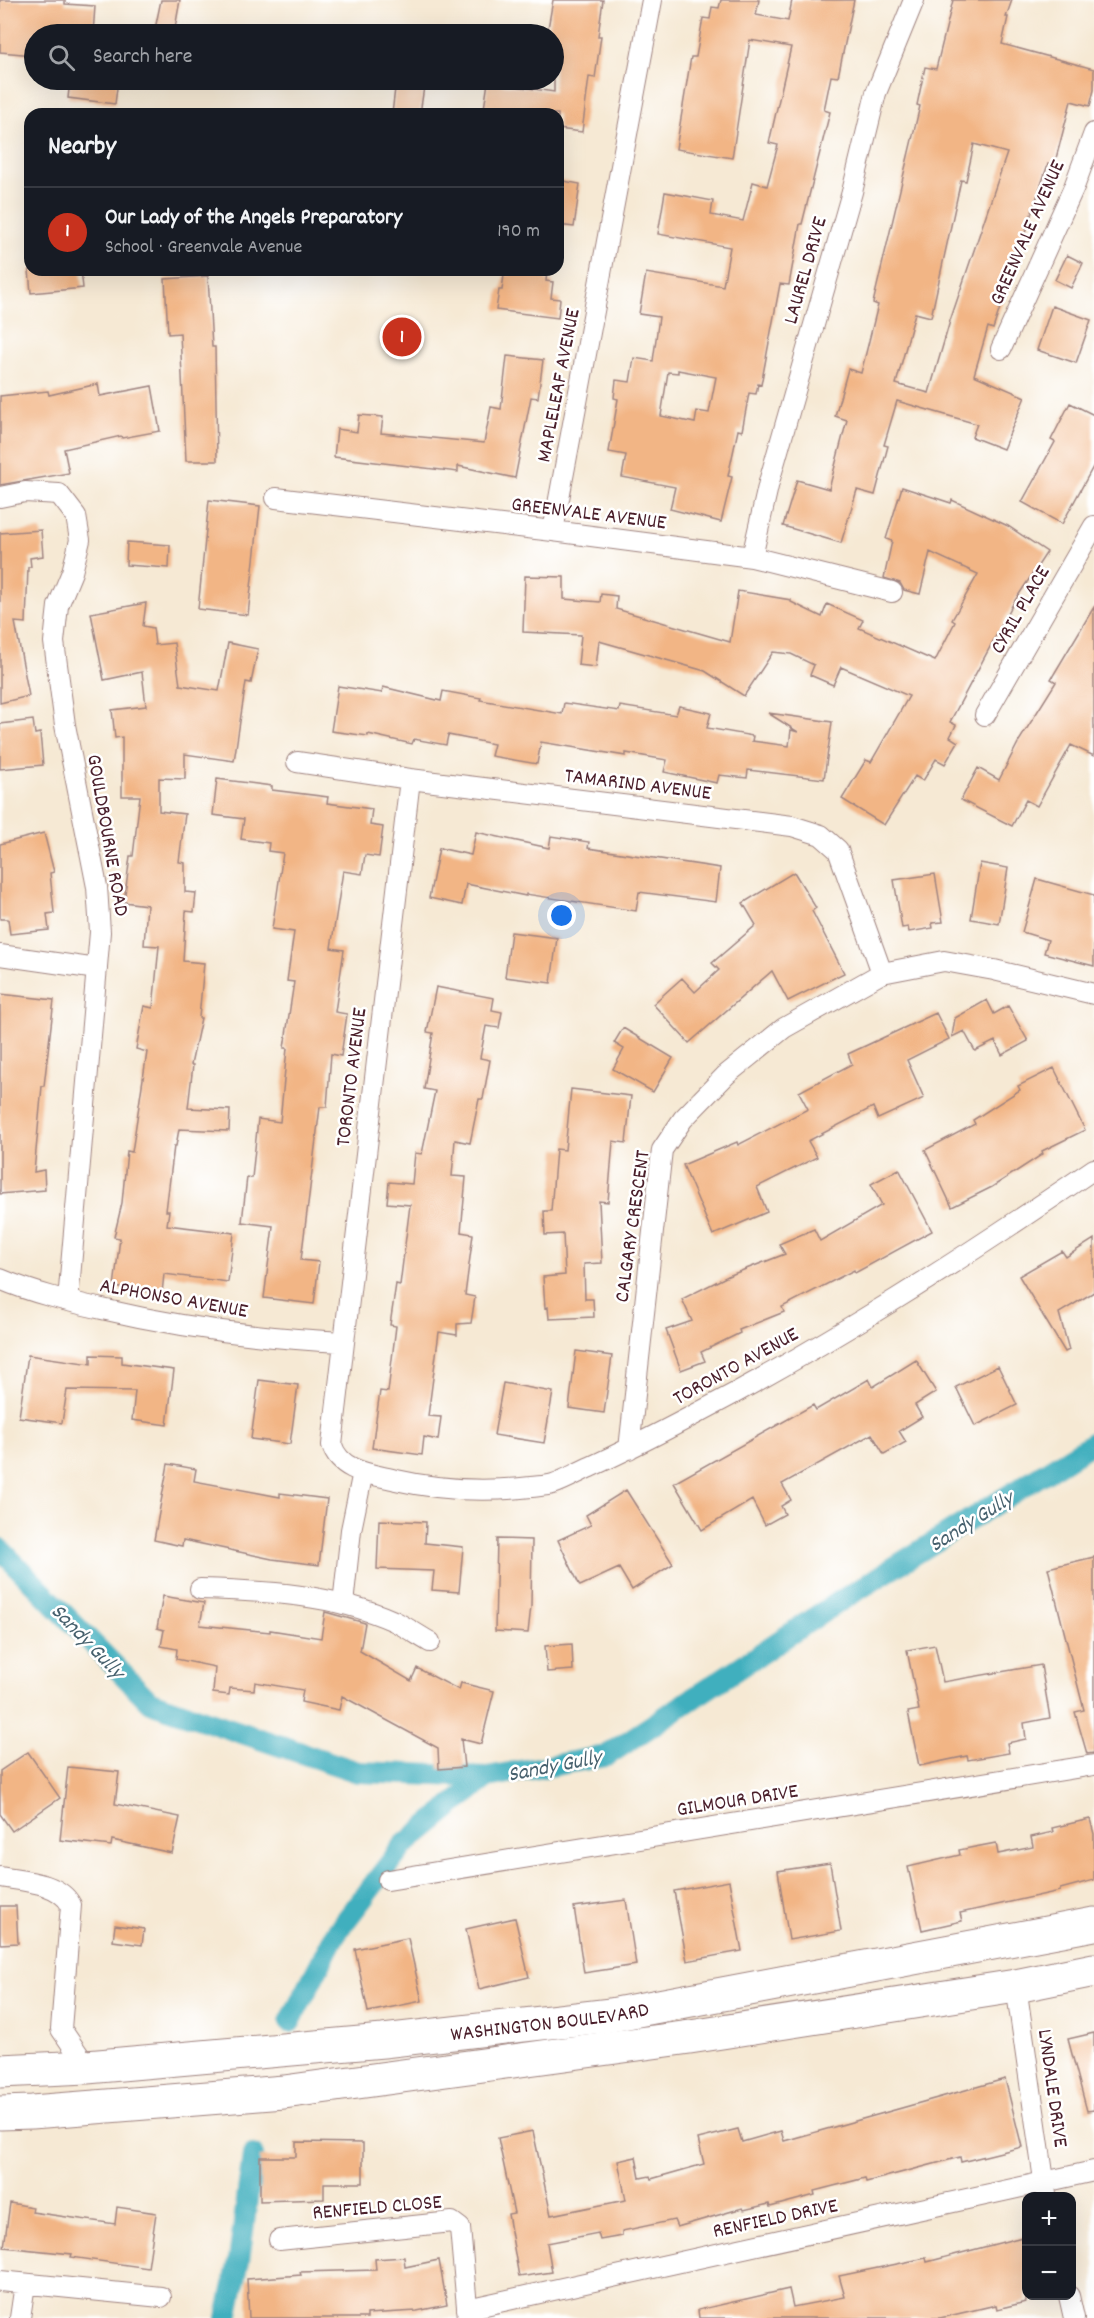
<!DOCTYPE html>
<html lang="en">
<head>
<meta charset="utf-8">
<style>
	body { margin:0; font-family:Dekko,sans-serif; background:#20242c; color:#f1f3f6 }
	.controls { position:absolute; right:18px; bottom:18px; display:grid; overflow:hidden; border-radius:12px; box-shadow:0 6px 24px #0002 }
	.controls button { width:54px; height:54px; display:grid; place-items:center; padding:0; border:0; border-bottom:2px solid #363941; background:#171b24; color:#f1f3f6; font:30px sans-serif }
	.you { position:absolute; left:562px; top:916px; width:21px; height:21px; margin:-15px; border:4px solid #fff; border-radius:50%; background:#1a73e8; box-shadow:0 0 0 9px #1a73e833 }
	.badge { display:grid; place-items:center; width:39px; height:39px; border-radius:50%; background:#c8321e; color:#fff; font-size:20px; font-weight:700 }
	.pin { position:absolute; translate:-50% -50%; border:3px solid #fff; box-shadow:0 2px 6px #0006 }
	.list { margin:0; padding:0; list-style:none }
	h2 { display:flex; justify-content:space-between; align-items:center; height:78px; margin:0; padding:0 24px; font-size:26px }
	h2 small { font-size:20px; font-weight:400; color:#9ea1a6 }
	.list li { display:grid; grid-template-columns:39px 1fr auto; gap:18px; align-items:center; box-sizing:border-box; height:90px; padding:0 24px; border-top:2px solid #363941 }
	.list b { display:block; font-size:22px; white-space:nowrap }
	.list p { margin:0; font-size:20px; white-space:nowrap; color:#9ea1a6 }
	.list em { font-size:20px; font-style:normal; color:#9ea1a6 }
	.icon { flex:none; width:33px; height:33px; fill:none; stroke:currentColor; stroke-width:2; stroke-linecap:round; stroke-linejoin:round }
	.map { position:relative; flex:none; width:1094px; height:2318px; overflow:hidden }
	.search { position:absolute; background:#171b24; box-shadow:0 6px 24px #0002; left:24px; top:24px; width:540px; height:66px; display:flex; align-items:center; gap:15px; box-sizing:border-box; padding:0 21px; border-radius:33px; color:#9ea1a6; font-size:22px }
	.panel { position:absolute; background:#171b24; box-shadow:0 6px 24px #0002; left:24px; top:108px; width:540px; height:168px; border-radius:18px }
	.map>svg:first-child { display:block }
</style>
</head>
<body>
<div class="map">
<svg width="1094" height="2318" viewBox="0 0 1094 2318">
	<rect width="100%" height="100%" fill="#fff"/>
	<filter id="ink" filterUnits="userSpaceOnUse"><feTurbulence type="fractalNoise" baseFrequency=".0167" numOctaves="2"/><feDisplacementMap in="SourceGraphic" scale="12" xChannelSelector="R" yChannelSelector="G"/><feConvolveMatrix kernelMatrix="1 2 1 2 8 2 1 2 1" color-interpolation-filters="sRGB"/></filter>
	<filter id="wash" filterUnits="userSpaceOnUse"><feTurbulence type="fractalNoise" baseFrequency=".008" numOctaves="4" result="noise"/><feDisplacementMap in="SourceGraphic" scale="24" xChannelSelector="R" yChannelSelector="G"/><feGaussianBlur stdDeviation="1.35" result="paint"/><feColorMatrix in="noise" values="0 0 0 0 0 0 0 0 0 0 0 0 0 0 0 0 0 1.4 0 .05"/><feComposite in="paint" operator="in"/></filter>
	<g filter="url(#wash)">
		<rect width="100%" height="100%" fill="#f6e9d4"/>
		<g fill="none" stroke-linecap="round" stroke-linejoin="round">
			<path stroke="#41afbe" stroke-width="22" d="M0,1549L150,1702L358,1772L487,1777L606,1756L829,1608L1094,1442
				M290,2022L336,1933L404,1845L487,1777
				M227,2318L239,2260L253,2155"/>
		</g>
		<g id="blocks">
			<path fill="#f2b585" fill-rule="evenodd" d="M0,0H65V4L95,6L93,34H34V55L0,52Z
				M161,0H180L174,34H154Z
				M553,0H603L598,36H601L595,78L589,77L582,132L558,129V114H512L484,109L488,82L554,92V34H547Z
				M721,0H759L756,15L788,21L792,0H854L838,77L831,76L824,110L830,112L802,224H800L789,285L780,284L761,385L758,384L756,394L749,393L742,431L738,430L728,476L732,477L721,522L670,509L675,487L622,477L626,455L609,452L618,399L614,398L616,380L630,382L634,358L653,361L659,317L639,314L646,273L723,286L730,247L658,234L665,192L713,201L711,215L743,221L753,182L767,186L778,145L769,143L791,47L750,40L732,158L676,149L691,57H696L703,18L710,19L712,7L719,8ZM678,370L716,377L709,413L697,411L695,423L661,416L668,372L678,373Z
				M953,0H1012L1006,17H1008L1002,44L1094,69V90L1090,106L1071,101L1054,166L1048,164L993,329L988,327L974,375L1025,397L1003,449L972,437L977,424L897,401L884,445L888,446L875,495L857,490L841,543L783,526L797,480L829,489L847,420L835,416L848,369L861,373L878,305L873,303L920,106L917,105L925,67L936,69ZM974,144L1007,153L950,321L929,393L896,384L915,313L931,317L961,180L966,181Z
				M70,80H118L115,104L68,98Z
				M396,80H425L420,114H392Z
				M558,180L580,184L574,227L558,225Z
				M1067,255L1083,263L1071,288L1055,280Z
				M29,270H81L83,288L31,293Z
				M511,270H547L546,281L553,282L551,298L560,299L558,318L496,310L499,290H502L504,275H510Z
				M208,276L212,347H215L217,461H186L180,333L168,334L165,279Z
				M1052,306L1091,320L1076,363L1037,350Z
				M507,356L543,360L538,398L531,397L515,478L458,466V472L334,457L337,429L357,432L359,415L383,417L381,433L484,443L491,407L501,409Z
				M98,384L100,396L152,386L160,431L122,438L121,436L64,449L69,473L0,485V396L48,391L49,395Z
				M1070,403L1094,415V465L1062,524L1022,502L1055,442L1051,440Z
				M902,487L951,503L952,500L1008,526L1047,552L1014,602L950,722L956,725L950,737L958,742L945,764L936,759L923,781L915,776L884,825L842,799L866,760L871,762L909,696L841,667L833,685L810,675L814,665L791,654L773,652L744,696L705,671L599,641L596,667L578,665L581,635L523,632L525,576L564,577V599L600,602L601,594L617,596L616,609L730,642L738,591L791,600V602L822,617L827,604L863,620L859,628L935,661L955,622L952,620L978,574L930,552L920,594L904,590L900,583L884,578L892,541L886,539Z
				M209,500L260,506L248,615L198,609Z
				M41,530L43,556L30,558L31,567H28L26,623L15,622L29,696L0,703V533Z
				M127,542L170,545L169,568L126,565Z
				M146,603L143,626L153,628L155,645L174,643L180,685L219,691L228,643L258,649L251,683L246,682L234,761L185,754V779L159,778V811L185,814L179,862L185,863V892L196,893L194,912L186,911L183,961L204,963L199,1018H201L191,1065H193L188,1108L230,1110L229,1131L179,1129L176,1146H174L166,1211H169L167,1225L234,1233L228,1282L164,1274L162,1293L114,1287L120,1238L114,1237L122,1203L127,1151L132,1152L147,1052L136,1049L144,1006L153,1008L159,946L144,945L147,905L124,902L130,856H133L140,796H122V737L115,738L112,710L146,706L142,672L104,680L91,613Z
				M1094,607V756L1071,745L1037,806L1026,800L1012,826L961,800L978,768L999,780L1019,741L1056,682L1051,679Z
				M338,686L382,693L383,687L441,701L443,691L481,698L480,700L562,714L564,703L619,711L620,706L676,715L679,706L711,713L707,728L753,736L752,741L789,746L791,730L798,732L768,713L832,722L824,779L748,770L747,778L719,775L717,783L664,772L667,760L626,753V756L541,742L537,764L491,756L494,744L448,735L446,745L414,739L412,744L368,734V736L331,731Z
				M33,720L35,734L40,733L43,765L0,769V724Z
				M217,779L272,786V790L328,797L327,803L372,809L370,825L383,827L379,857L365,855L362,874L343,871L331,948L344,950L335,1012L347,1014L341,1056L331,1054L327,1107H320L301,1260L319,1262L314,1304L264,1298L273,1226L242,1222L247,1177L252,1178L258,1119L280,1122L287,1048H284L294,982L287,981L294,932L272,929L283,853L268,851L269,843L241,839L244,819L213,815Z
				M476,832L549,848L551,836L589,842L588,848L720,868L716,902L639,892L636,911L526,894V896L466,884L462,905L429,898L439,848L471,855Z
				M44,833L54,872L50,873L54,913L47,914L49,930L10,934L8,919H0V844Z
				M980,863L1008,868L999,924L971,919Z
				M794,872L816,908L812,911L844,973L788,1001L772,971L689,1043L653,1004L682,978L695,992L719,970L712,963L756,925L743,903Z
				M935,874L943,922L932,923L933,928L909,932L908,927L902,928L894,880Z
				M1037,879L1094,895V966L1044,953L1048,940L1022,932Z
				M511,932L557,938L551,983L505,977Z
				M436,987L494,998L492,1010L502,1012L499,1028L486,1026L480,1058L490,1060L483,1099H479L470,1143L455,1140L452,1176L466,1177L461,1232L473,1234L465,1295L475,1297L471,1323L457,1324V1335L439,1332L428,1416L441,1417L438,1440L424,1437L422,1455L372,1448L380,1391L388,1392L396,1326L390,1325L396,1284L400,1285L410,1205L387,1203L389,1182L412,1184L415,1153L422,1154L435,1091L424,1089L433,1033L427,1032Z
				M0,994L54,1000L44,1086H42L34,1172L44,1170L45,1190L0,1194Z
				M987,1000L994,1014L1008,1006L1028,1041L1002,1055L995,1041L975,1051L964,1031L952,1037L955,1018Z
				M936,1013L949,1039L907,1060L924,1098L878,1119L873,1107L808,1141L817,1157L757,1187L767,1212L713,1235L683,1165L737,1142L738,1145L808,1109L799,1092L852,1064L848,1054Z
				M623,1028L673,1058L653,1092L613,1069L624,1049L614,1043Z
				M1054,1068L1085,1130L1042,1151L1043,1154L992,1187L952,1207L925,1150L975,1124L973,1120L1020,1090L1018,1086Z
				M571,1089L631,1096L626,1143L613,1141L608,1202L599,1201L602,1263L584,1264L585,1299H593L594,1317L549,1319L548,1307L545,1308L543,1277L565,1275L563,1234L545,1235L544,1211H551L556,1149L565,1150Z
				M899,1169L932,1231L855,1273L854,1270L782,1307L784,1312L739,1330L740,1333L701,1352L705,1361L681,1370L666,1330L692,1321L682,1299L728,1276L785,1254L779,1244L814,1229L820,1241L882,1205L871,1184Z
				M1094,1239V1292L1059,1313L1069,1350L1065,1352L1019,1276L1062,1251L1066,1257Z
				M576,1351L612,1356L604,1413L569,1408Z
				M28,1355L91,1364V1355L122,1356V1363L174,1370L167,1425L132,1420L135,1391L67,1390L62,1423L19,1417Z
				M916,1360L936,1392L915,1405L922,1417L899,1431L906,1442L884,1454L872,1434L782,1484L791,1500L781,1506L785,1514L765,1525L752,1500L702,1530L674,1483L813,1405L816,1410L869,1379L873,1387Z
				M998,1366L1017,1405L975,1426L956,1387Z
				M259,1380L298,1385L290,1444L251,1439Z
				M503,1383L553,1392L544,1443L494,1435Z
				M168,1464L196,1469L194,1481L280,1497V1493L327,1499L319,1565L272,1559L183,1540L182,1546L154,1540Z
				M626,1490L673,1564L632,1590L619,1568L580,1586L558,1540L591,1525L586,1515Z
				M379,1520L426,1522L425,1543L463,1547L459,1592L432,1590L434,1571L377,1569Z
				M497,1539L532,1540L531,1606L528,1633L495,1631Z
				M1094,1557V1753L1087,1754L1075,1712L1084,1710L1048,1568Z
				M163,1596L204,1603L200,1625L270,1632V1630L321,1638L325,1612L365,1623L360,1651L411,1681L417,1668L459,1690L461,1683L494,1691L481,1744L461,1739L464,1767L439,1769L438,1748L342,1696L339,1710L301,1702L303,1690L255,1682L254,1690L230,1688L229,1695L213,1693L215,1667L176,1659L177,1649L161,1646L164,1630L157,1628Z
				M572,1644L573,1670L547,1672L545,1646Z
				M935,1645L943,1682L1041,1665L1050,1718L1024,1723L1026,1739L1007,1743L1009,1753L968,1760L967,1756L919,1766L908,1712L919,1710L907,1650Z
				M28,1752L60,1798L12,1831L0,1814V1771Z
				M68,1767L119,1772L115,1804L180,1817L172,1853L112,1840L111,1846L60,1840Z
				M1090,1819L1094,1834V1880L1060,1889V1891L960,1913L962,1921L922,1930L908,1867L960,1855L959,1850L996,1843L998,1854L1033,1847L1031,1837L1053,1832L1052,1828Z
				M830,1863L841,1931L789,1940L778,1871Z
				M729,1881L742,1951L687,1961L674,1891Z
				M626,1900L636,1965L584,1973L574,1907Z
				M0,1906H16L18,1943L0,1944Z
				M515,1918L529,1977L479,1989L466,1929Z
				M115,1925L144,1929L142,1945L113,1941Z
				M408,1938L422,2001L368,2012L355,1949Z
				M1094,2033V2110L1087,2111L1068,2039Z
				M1005,2079L1022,2147L961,2162L960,2157L866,2182L865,2178L814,2191L815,2195L770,2207L769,2204L744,2210L743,2208L677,2227L674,2220L622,2231V2236L600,2240L598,2233L547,2243L552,2272L519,2277L508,2214L514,2213L498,2138L533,2131L551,2215L626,2200L618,2161L636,2157L640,2178L650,2176L651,2179L704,2164L698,2139L738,2129L742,2142L781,2131L784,2141Z
				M296,2142L363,2143V2183H324V2199L260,2201V2157H296Z
				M10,2203L33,2207L32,2212L115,2224L117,2207L156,2213L148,2268L71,2257L72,2254L4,2247Z
				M1026,2236V2302L997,2309L996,2305L940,2318H699L698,2310L789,2289L793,2307L845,2297L839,2276L926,2258L927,2262Z
				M404,2257L405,2267L439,2260L447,2305L417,2311L367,2314V2318H249L247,2279L301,2275L300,2272L376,2270L375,2259Z"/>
		</g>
	</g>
	<g filter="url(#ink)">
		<use href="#blocks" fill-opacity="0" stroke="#a08480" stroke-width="1.5"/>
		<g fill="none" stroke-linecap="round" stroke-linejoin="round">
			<defs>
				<path id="minor" d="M1001,349L1074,187L1094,133
					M0,497L25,492L59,494L76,516L80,540L72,572L58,606L54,642L65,725L97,887L100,932L68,1301
					M276,498L553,531L752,557L892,592
					M553,531L652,0
					M752,557L769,482L852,192L876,93L914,0
					M985,715L1094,526
					M297,762L410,779L792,826L821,835L838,850L882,973
					M410,779L332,1445C340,1472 372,1474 396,1480C439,1490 487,1492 531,1487C538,1486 546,1486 553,1484C566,1480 578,1472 590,1467C625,1451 658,1434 692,1416C832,1343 964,1258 1094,1169
					M0,955L97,969
					M0,1279C33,1293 67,1301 102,1309C183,1328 260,1338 343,1342
					M629,1449L662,1150L683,1119L726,1075L784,1028L882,973L944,961L994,970L1094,994
					M200,1589C265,1591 334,1594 394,1621C406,1627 418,1635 430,1642
					M343,1604L351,1530L363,1472
					M0,1877C23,1881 59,1882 71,1905L61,2029L87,2067
					M388,1880L1094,1765
					M1016,1986L1046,2194
					M279,2240L452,2222L460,2228L468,2318
					M0,2281L161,2297
					M1069,2296L1074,2318
					M467,2309L1094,2171
					M20,2318L25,2284"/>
				<g id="trunk">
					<path id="s1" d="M0,2071L87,2067L383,2041L611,2015L1094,1924"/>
					<path d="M0,2113L32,2112L284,2092L690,2037L1016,1986L1094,1970"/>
				</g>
			</defs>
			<use href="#minor" stroke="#a08480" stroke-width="22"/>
			<use href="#trunk" stroke="#a08480" stroke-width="35"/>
			<use href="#minor" stroke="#fff" stroke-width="20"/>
			<use href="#trunk" stroke="#fff" stroke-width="33"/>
		</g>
	</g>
	<g text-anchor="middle" stroke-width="5" stroke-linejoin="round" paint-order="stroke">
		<g font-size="21" fill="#4a1f2b" stroke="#fff">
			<text transform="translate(1026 232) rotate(-66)" y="7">GREENVALE AVENUE</text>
			<text transform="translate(804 270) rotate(-74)" y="7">LAUREL DRIVE</text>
			<text transform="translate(557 385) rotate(-79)" y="7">MAPLELEAF AVENUE</text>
			<text transform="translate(589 512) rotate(7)" y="7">GREENVALE AVENUE</text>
			<text transform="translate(1019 609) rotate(-60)" y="7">CYRIL PLACE</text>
			<text transform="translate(638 783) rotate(7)" y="7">TAMARIND AVENUE</text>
			<text transform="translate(109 835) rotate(80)" y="7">GOULDBOURNE ROAD</text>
			<text transform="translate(350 1077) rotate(-83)" y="7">TORONTO AVENUE</text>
			<text transform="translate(631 1226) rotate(-82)" y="7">CALGARY CRESCENT</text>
			<text transform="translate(174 1297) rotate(10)" y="7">ALPHONSO AVENUE</text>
			<text transform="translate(735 1365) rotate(-29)" y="7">TORONTO AVENUE</text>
			<text transform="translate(737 1799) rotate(-9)" y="7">GILMOUR DRIVE</text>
			<text dy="7" stroke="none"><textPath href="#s1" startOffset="552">WASHINGTON BOULEVARD</textPath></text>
			<text transform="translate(1054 2088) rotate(82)" y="7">LYNDALE DRIVE</text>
			<text transform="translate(377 2206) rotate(-5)" y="7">RENFIELD CLOSE</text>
			<text transform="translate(775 2217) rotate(-12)" y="7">RENFIELD DRIVE</text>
		</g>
		<g font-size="22" font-style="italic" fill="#46606d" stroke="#fff">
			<text transform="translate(970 1520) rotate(-32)" y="8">Sandy Gully</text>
			<text transform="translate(89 1640) rotate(46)" y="8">Sandy Gully</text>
			<text transform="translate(554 1764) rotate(-11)" y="8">Sandy Gully</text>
		</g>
	</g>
</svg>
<div class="controls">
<button>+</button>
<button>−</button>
</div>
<div class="you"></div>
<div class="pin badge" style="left:402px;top:337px">1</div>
<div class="search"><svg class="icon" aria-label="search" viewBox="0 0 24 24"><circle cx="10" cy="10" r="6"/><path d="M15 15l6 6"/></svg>Search here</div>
<section class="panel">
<h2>Nearby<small></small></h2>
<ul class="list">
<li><span class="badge">1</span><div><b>Our Lady of the Angels Preparatory</b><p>School · Greenvale Avenue</p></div><em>190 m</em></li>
</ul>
</section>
</div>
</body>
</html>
